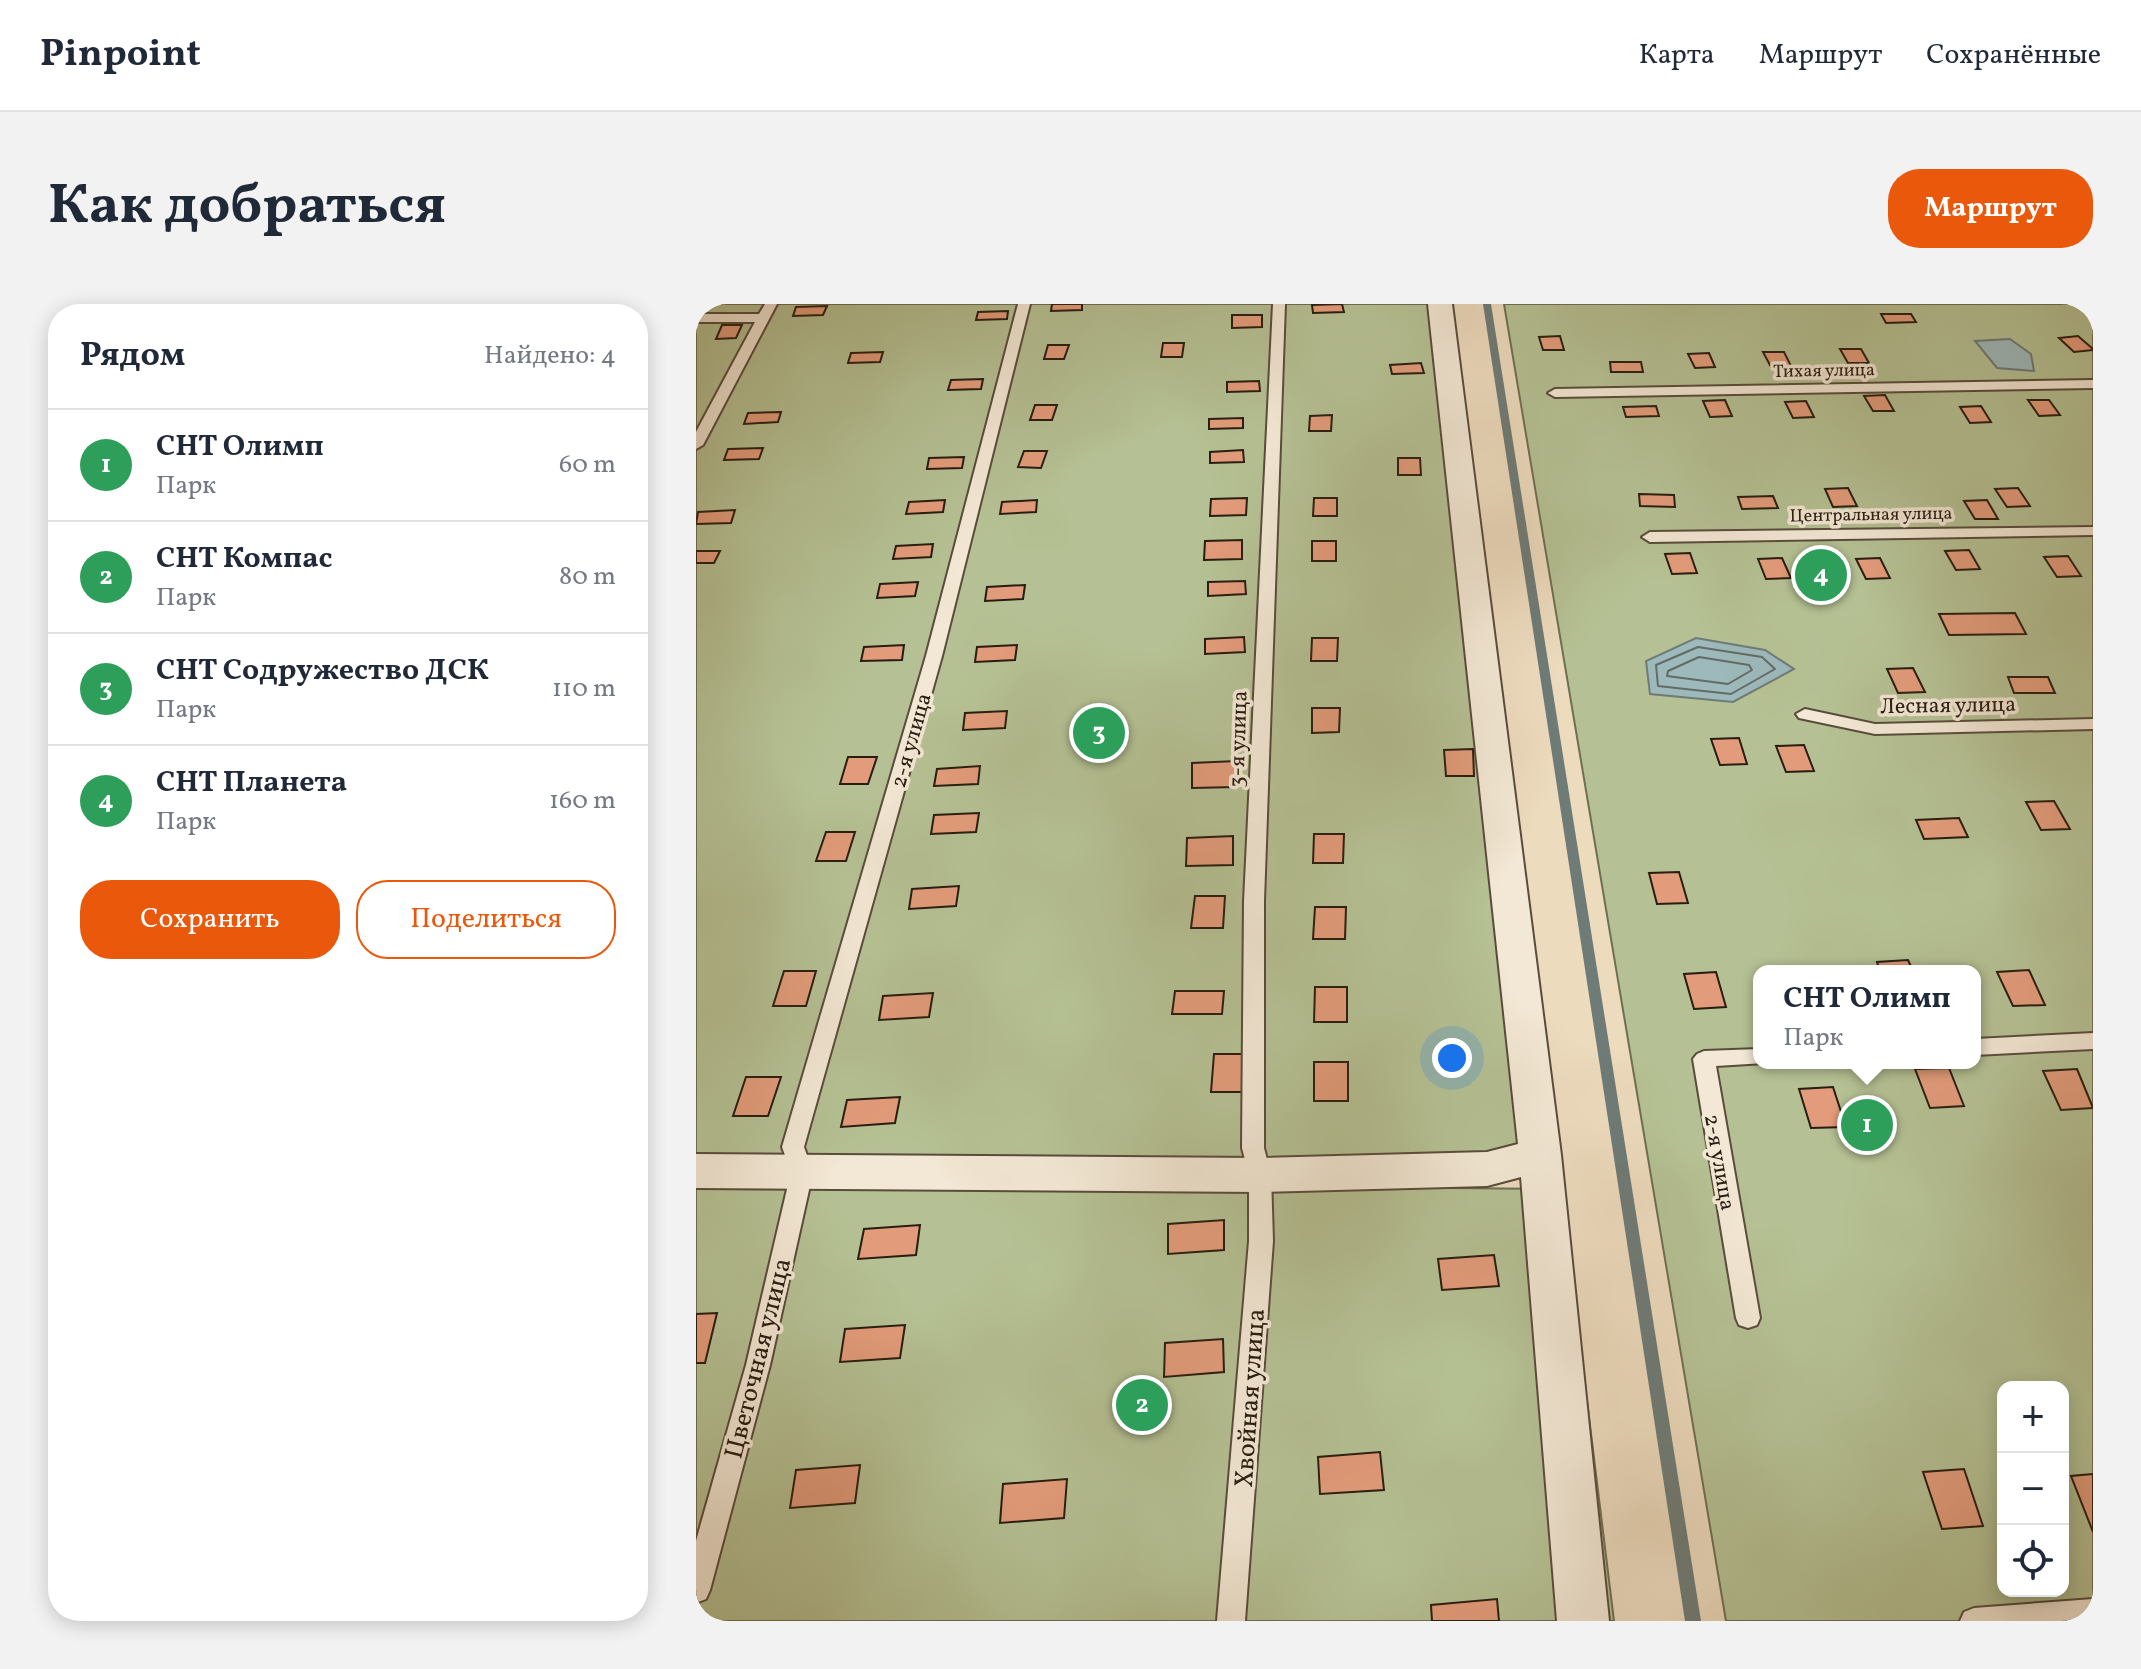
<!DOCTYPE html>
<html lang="ru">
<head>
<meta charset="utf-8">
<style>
	body { margin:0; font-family:Vollkorn,serif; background:#f2f2f3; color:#1f2937 }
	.controls { position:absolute; right:24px; bottom:24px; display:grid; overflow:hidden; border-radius:16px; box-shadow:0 4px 20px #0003 }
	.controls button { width:72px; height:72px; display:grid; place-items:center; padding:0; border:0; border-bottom:2px solid #e0e1e3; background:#fff; color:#1f2937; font:40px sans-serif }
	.you { position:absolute; left:756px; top:754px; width:28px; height:28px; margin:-20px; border:6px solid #fff; border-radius:50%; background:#1a73e8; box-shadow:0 0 0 12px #1a73e833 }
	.badge { display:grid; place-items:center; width:52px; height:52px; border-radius:50%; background:#ea580c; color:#fff; font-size:26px; font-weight:700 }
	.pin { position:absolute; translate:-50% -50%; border:4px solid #fff; box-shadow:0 2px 8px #0006 }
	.popup { position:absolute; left:1057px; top:661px; width:228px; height:104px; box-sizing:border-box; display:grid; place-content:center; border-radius:16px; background:#fff; filter:drop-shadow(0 2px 6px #0005); font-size:26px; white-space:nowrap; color:#747a83 }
	.popup b { font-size:30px; color:#1f2937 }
	.popup::after { content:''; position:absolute; left:50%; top:100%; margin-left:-16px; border:16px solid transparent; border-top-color:#fff }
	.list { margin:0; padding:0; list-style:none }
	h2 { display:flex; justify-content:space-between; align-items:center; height:104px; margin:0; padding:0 32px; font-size:34px }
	h2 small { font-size:26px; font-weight:400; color:#747a83 }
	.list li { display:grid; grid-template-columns:52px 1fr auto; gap:24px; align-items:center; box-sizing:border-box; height:112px; padding:0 32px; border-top:2px solid #e0e1e3 }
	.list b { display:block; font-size:30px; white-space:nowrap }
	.list p { margin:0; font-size:26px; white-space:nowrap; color:#747a83 }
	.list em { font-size:26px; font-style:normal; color:#747a83 }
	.actions { display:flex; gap:16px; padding:24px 32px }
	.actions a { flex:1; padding:18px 0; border:2px solid #ea580c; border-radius:32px; text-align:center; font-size:28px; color:#ea580c }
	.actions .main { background:#ea580c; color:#fff }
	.icon { flex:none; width:44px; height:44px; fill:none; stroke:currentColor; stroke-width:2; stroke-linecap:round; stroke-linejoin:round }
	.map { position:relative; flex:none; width:1397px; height:1317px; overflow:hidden; border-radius:32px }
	header { display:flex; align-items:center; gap:48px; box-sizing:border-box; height:112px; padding:0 40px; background:#fff; border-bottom:2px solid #e0e1e3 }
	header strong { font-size:38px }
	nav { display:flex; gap:44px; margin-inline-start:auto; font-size:28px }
	.intro { display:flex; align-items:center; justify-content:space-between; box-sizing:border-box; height:192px; padding:0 48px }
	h1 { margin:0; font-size:56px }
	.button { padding:20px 36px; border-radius:32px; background:#ea580c; color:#fff; font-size:28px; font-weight:700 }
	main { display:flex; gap:48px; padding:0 48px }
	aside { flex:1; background:#fff; border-radius:32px; box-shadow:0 4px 20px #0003 }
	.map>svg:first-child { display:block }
</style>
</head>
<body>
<header>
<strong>Pinpoint</strong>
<nav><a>Карта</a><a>Маршрут</a><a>Сохранённые</a></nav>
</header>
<div class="intro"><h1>Как добраться</h1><a class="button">Маршрут</a></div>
<main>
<aside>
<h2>Рядом<small>Найдено: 4</small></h2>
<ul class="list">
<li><span class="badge" style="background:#2e9e5b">1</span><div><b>СНТ Олимп</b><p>Парк</p></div><em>60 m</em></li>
<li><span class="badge" style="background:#2e9e5b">2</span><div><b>СНТ Компас</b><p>Парк</p></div><em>80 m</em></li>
<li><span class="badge" style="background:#2e9e5b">3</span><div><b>СНТ Содружество ДСК</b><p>Парк</p></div><em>110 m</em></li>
<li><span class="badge" style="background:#2e9e5b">4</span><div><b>СНТ Планета</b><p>Парк</p></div><em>160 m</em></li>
</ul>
<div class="actions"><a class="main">Сохранить</a><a>Поделиться</a></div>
</aside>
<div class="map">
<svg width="1397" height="1317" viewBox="0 0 1397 1317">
	<rect width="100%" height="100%" fill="#eddbbe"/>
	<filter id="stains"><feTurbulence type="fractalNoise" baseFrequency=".0025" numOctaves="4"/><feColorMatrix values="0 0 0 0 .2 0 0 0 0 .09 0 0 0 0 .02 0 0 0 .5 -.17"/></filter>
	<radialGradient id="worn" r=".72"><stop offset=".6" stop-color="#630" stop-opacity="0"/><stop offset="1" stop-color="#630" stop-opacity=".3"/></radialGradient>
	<path fill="#b5c194" stroke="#6e6f52" stroke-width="2" fill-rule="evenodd" d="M0,0H746L864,861L0,857Z
		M808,0H1397V1317H1030ZM1063,667H1279V759H1063ZM1307,1083H1367V1287H1307Z
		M0,877L865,885L918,1317H0Z"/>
	<path fill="#9db9bb" stroke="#6e7b77" stroke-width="2" d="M1314,35L1335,50L1338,67L1301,64L1279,37Z
		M1000,334L1069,346L1098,365L1037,398L954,390L950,357Z"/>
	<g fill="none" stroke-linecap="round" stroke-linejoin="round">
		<path stroke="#626b66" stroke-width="2" d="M1002,343L1066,353L1079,365L1035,390L962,382L960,361Z
			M1003,353L1053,361L1056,366L1032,380L971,372L972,367Z"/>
		<path fill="#6e7b77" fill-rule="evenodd" d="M787,0H795L1005,1317H989Z"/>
	</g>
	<path fill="#e39c7b" stroke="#281d11" stroke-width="2" d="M356,0H386V6L355,7Z
		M646,0L648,8L617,9L616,1Z
		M131,2L127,11L97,12L100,3Z
		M312,7L311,15L280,16L282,8Z
		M1185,10H1215L1220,18L1190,19Z
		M536,11H566V23L536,24Z
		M26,21H46L40,34L20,35Z
		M864,32L868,46H847L843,33Z
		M1382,32L1397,45V46L1378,48L1363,34Z
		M467,39H488L486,53H465Z
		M352,41H373L368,55H348Z
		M1144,45H1165L1173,59H1152Z
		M187,48L184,58L152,59L155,49Z
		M1067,48H1088L1095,62L1075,63Z
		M1013,49L1019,63L999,64L992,50Z
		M914,58H945L947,68H915Z
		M725,59L728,69L696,70L694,61Z
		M287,75L285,85L252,86L255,76Z
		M563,77L564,87L531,88V78Z
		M1189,91L1198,107H1177L1168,92Z
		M1029,96L1036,112L1014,113L1007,97Z
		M1332,96H1353L1364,111L1343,112Z
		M1110,97L1118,113L1097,114L1089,98Z
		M339,101H361L356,116H334Z
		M960,102L963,112L930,113L927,103Z
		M1285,102L1295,118L1274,119L1264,103Z
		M85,108L82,118L48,120L52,109Z
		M636,111L635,127H613L614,112Z
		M547,114V124L513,125V115Z
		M67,144L63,155L28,156L32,145Z
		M547,146L548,158L514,159V148Z
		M328,147H351L345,164L322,163Z
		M268,153L266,164L231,165L233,154Z
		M702,154H724L725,171H702Z
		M1152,184L1161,202L1137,203L1129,185Z
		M1322,184L1334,202L1311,203L1299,185Z
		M943,190L978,191L979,203L944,202Z
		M1077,192L1082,204L1046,205L1042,193Z
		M551,194L550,211L514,212L515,195Z
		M618,194H641V212H617Z
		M249,196L247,208L210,210L213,198Z
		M341,196L340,208L304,210L306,198Z
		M1291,196L1302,215H1279L1268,197Z
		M39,206L35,219L0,220L2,208Z
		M546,236V255L508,256L509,237Z
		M616,237H640V257H616Z
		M237,240L235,253L197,255L200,242Z
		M1273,246L1284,265L1260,266L1249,247Z
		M0,247H24L18,259H0Z
		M994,249L1001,269L976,270L969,250Z
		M1372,252L1385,272L1361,273L1348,253Z
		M1086,254L1095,274L1070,275L1062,255Z
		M1184,254L1194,274L1170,275L1160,255Z
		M549,277L550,290L512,292V278Z
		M222,278L219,292L181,294L184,280Z
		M329,281L327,295L289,297L291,283Z
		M1319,309L1330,330L1253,331L1243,310Z
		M548,333L549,348L509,350V335Z
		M616,334H642L641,357H615Z
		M208,341L206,356L165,357L168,343Z
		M321,341L319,356L279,358L281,343Z
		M1217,364L1229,388L1202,389L1191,365Z
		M1312,373H1352L1359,389H1318Z
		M616,404H644L643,428L616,429Z
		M311,407L309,424L267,426L269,409Z
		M1043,434L1051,460L1024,461L1015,435Z
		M1108,441L1118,467L1090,468L1080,442Z
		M777,445L778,472H750L748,446Z
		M152,453H181L172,480H144Z
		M540,457V483L496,484V459Z
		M284,462L282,480L238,482L241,465Z
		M1358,497L1374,525L1345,526L1330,498Z
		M283,509L280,528L235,530L238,511Z
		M1263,514L1272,533L1228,535L1220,516Z
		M130,528H159L150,557H120Z
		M618,530H648L647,559H617Z
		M537,532V561L490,562L491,534Z
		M983,568L992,599L961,600L953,569Z
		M263,582L260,602L213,605L216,585Z
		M499,592H529L527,624H495Z
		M619,603H650L649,635H617Z
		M1212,656L1217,667H1184L1181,658Z
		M1333,666L1349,701L1317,702L1301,668Z
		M88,667H120L110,702H77Z
		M1020,668L1030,703L998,705L988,670Z
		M619,683H651V718H618Z
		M479,687H528L526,710H476Z
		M237,689L233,713L183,716L187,692Z
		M518,750H552L550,788H515Z
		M618,758H652V797H618Z
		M1253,764L1268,802L1234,804L1219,765Z
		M1381,765L1397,804L1365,806L1347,767Z
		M50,773H85L72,812H37Z
		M1137,783L1150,823L1115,824L1103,785Z
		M204,793L199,819L145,823L151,796Z
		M528,916V946L472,950V920Z
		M224,921L220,951L162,955L168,925Z
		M798,951L803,982L746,986L742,955Z
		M21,1009L9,1059H0V1010Z
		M209,1021L204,1054L144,1058L149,1025Z
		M527,1035L528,1068L468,1073L469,1039Z
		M684,1148L688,1186L624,1190L622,1153Z
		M164,1161L159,1199L94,1204L100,1166Z
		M1268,1165L1287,1222L1246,1225L1227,1168Z
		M1397,1170V1228L1375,1172Z
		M371,1175L368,1214L304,1219L307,1180Z
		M801,1295L803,1317H736L735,1301Z"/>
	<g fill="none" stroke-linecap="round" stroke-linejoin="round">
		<defs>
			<path id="lane" d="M69,0H81L7,141L0,145V128L59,18H0V10H63Z
				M322,0H334L246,352L108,843L117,868L74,1061L14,1286L10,1295L0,1299V1237L50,1061L95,868L86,843L230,352Z
				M577,0H589L568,597V844L575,871L577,937L549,1317H521L553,937V871L546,844L548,597Z
				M1397,76V84L859,93L852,89L859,85Z
				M1397,223V231L954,238L946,233L954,228Z
				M1109,405L1179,420L1397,415V425L1179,430L1103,414L1100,410Z
				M1397,729V745L1279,751V735Z
				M1063,745V759H1069L1020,762L1064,1014L1061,1021L1052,1024L1043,1021L1040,1014L997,755L1001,750L1008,747Z
				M1397,1295V1317H1264L1268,1308L1278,1304Z"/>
			<path id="street" d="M732,0H756L865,851L913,1317H861L825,873L791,882L564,888L0,884V850L564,854L791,848L822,840Z"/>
		</defs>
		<use href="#lane" stroke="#594c3c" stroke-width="4"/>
		<use href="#street" stroke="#594c3c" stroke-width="4"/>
		<use href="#lane" fill="#f3e8d5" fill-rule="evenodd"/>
		<use href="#street" fill="#f3e8d5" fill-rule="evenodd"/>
	</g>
	<g text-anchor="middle" stroke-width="7" stroke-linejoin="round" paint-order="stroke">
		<g font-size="18" fill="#281d11" stroke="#f3e8d5">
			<text transform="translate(1128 66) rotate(-1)" y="6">Тихая улица</text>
			<text transform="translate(1175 210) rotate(-1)" y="6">Центральная улица</text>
		</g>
		<g font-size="22" fill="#281d11" stroke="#f3e8d5">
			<text transform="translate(1252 400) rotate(-1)" y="8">Лесная улица</text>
			<text transform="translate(541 435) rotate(-88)" y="8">3-я улица</text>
			<text transform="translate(214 436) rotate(-74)" y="8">2-я улица</text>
			<text transform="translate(1025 858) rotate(80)" y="8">2-я улица</text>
		</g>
		<g font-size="26" fill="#281d11" stroke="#f3e8d5">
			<text transform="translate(61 1054) rotate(-76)" y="9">Цветочная улица</text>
			<text transform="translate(553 1094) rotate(-86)" y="9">Хвойная улица</text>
		</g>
	</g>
	<rect width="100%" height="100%" filter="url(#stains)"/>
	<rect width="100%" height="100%" fill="url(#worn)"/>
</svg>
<div class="controls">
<button>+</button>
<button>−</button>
<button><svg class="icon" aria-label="locate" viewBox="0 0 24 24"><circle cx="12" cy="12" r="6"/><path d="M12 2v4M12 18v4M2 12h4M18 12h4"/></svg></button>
</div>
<div class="you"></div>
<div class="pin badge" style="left:1171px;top:821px;background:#2e9e5b">1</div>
<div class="popup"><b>СНТ Олимп</b>Парк</div>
<div class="pin badge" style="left:446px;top:1101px;background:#2e9e5b">2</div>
<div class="pin badge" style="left:403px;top:429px;background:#2e9e5b">3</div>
<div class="pin badge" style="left:1125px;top:271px;background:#2e9e5b">4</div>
</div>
</main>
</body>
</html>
